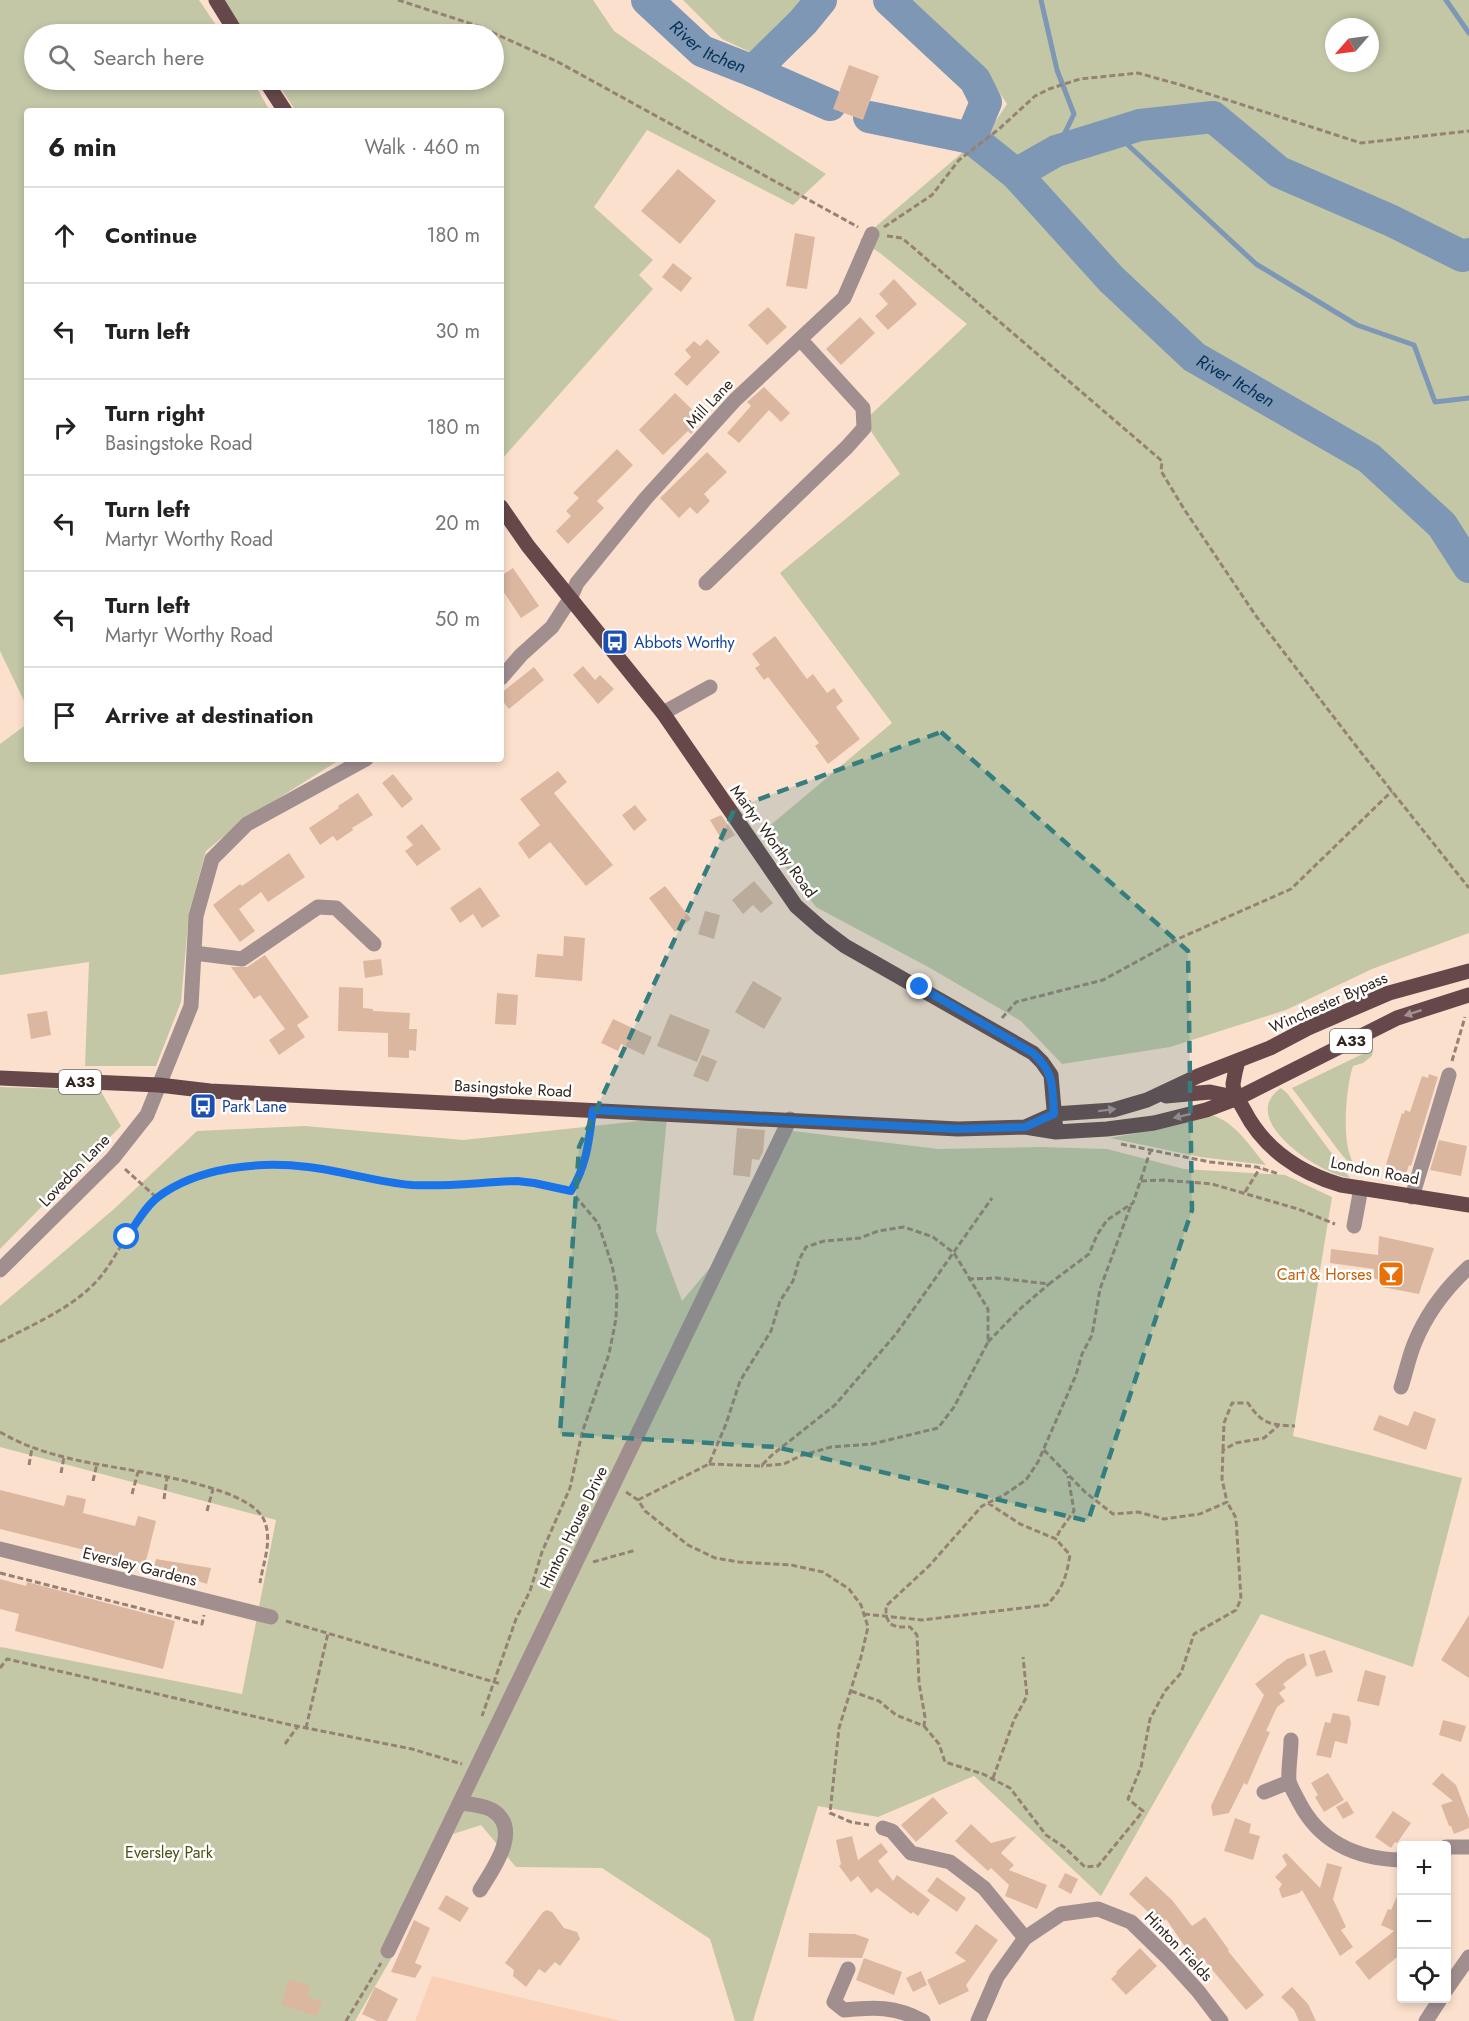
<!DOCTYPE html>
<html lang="en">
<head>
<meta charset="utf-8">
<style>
	body { margin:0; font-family:Jost,sans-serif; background:#f6f6f6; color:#222 }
	.controls { position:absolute; right:18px; bottom:18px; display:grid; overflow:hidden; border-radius:6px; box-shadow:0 3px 9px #0003 }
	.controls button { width:54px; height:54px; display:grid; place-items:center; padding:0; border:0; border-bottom:2px solid #e0e0e0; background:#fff; color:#222; font:30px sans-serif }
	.compass { position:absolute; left:1325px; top:18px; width:54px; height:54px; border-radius:50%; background:#fff; box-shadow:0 3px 9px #0003; rotate:242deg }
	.stop { position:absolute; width:18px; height:18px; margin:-14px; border:4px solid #1a73e8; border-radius:50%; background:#fff }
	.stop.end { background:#1a73e8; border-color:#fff; box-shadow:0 2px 6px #0008 }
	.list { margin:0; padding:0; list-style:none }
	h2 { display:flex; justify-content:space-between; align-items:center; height:78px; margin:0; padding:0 24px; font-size:26px }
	h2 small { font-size:20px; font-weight:400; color:#767676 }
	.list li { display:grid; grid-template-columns:39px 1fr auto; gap:18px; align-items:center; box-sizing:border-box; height:96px; padding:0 24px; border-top:2px solid #e0e0e0 }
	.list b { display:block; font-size:22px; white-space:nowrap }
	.list p { margin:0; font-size:20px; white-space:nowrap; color:#767676 }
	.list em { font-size:20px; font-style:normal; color:#767676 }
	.icon { flex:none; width:33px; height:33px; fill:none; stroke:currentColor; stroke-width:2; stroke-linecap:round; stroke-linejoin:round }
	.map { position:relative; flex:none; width:1469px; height:2021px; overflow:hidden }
	.search { position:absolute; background:#fff; box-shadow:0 3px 9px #0003; left:24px; top:24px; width:480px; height:66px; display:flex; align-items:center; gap:15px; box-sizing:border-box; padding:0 21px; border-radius:33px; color:#767676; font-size:22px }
	.panel { position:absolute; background:#fff; box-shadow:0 3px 9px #0003; left:24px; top:108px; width:480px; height:654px; border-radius:6px }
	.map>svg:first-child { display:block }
</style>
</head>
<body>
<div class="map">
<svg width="1469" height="2021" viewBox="0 0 1469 2021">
	<rect width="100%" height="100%" fill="#fce0ce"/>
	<path fill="#fad1b6" d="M432,1976L506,1994L621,2021H415Z"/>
	<path fill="#c4c7a6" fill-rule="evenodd" d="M0,0H199L222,34H34V80H252L270,111H27V707L0,651Z
		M224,0H593L614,31L728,110L826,174L793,205L647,130L594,207L653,260L639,275L653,289L501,460V111H296L275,80H494V34H246Z
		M683,0H813L761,57L722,39Z
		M901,0H1469V933L1372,969L1286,1010L1170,1047L1062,1064L1021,1021L930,968L816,907L760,834L892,723L780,573L900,474L864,421L967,324L880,253L860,240L991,128L1007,104L985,70ZM1334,27H1370V63H1334Z
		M27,724V759H341L245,819L206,851L189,913L181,1002L156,1066H85L89,962L0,975V744Z
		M1373,1049L1372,1056L1363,1063L1353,1066C1346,1087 1343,1131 1349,1152C1351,1160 1355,1167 1358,1174L1338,1150L1292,1088Z
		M0,1087L100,1090L121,1126L0,1249Z
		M1281,1088L1287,1093L1350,1178C1321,1175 1235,1119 1281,1088Z
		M1211,1115C1235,1121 1250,1147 1266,1165L1200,1157L1110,1138L1153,1130Z
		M667,1118L656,1231L682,1301L720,1256L785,1130L938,1149L1039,1147L1107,1149L1184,1169L1285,1175L1332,1197L1293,1436L1462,1478L1413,1667L1261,1614L1101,1896L974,1776L878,1817L818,1806L753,2021H735L710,1939L602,1868L516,1867L481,1825L453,1834L392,1957L355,2021H0V1648L1,1647L242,1694L276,1520L0,1447V1306L114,1209L197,1131L305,1126L463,1140Z"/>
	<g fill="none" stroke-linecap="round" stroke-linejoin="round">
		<path stroke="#7d97b4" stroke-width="5" d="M1041,0L1057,70L1074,114L1056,151
			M1446,0L1469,33
			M1115,133L1256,264L1357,325L1414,345L1435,402L1469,398"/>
		<g stroke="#7d97b4" stroke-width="32">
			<path id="s1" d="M647,0L702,51L753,71L803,22L821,0"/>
			<path id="s2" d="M889,0L975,80L986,102L971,138L1016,174L1111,279L1194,357L1369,458L1442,525L1469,567"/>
			<path d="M753,71L830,105"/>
			<path d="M869,117L971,138"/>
			<path d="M1016,174L1056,151L1140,125L1213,117L1279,172L1392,221L1462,256L1469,254"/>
		</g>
	</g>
	<path fill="#dbb7a0" d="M849,65L879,76L863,120L833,109Z
		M678,169L716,201L680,244L641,211Z
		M795,233L815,237L807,289L786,286Z
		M673,263L692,278L681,292L662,277Z
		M894,279L917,304L888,330L875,316L888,304L879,294Z
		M768,307L787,327L767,345L748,325Z
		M860,317L875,333L841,365L826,349Z
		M707,339L720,352L687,386L674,374L691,357L685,350L694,341L700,346Z
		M764,387L790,413L781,422L769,410L739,443L727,433L751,406L747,402Z
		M675,393L703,420L691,434L688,431L663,455L639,430Z
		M617,449L633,465L597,501L604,508L568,544L556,531L571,516L566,511L579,498L573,493Z
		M707,452L727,472L704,494L710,501L697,514L690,507L679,518L660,498Z
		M513,568L539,606L521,618L501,588V576Z
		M775,636L807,679L813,674L827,693L834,688L843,701L836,707L860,739L828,764L815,746L819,743L768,677L764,680L755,668L760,665L752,654Z
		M583,666L595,680L600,675L614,689L598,704L573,675Z
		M534,667L544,680L509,709L501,699V693Z
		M558,771L567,782L554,793L613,865L586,886L550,842L529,859L518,843L540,825L520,799Z
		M393,774L413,799L402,808L382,783Z
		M358,793L373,815L352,828L353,830L337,841L333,836L320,845L309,828L339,808L338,806Z
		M635,805L647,820L634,831L622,815Z
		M721,815L735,835L723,842L710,820Z
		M422,824L441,849L417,866L405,851L413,845L406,837Z
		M289,853L305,877L268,902L261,892L239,909L255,931L240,942L213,905L240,884L242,886Z
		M754,881L773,903L761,913L753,905L743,914L732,900Z
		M665,886L691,919L675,932L649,898Z
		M480,887L500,916L482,928L473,914L460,923L450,908Z
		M705,911L720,915L714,939L698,934Z
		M564,936L585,938L582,981L535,977L537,954L563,956Z
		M265,955L309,1017L297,1025L305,1037L279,1055L269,1040L285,1029L260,995L254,999L231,967H247Z
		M381,959L383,975L365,978L363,961Z
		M753,981L782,998L764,1029L735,1012Z
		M339,987L363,988V1008L373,1009V1011L410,1013L409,1029H417L416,1051L409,1050V1058L388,1057V1033L338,1031Z
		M497,993L518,995L516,1025L495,1024Z
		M47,1011L51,1035L31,1039L27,1014Z
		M670,1014L710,1030L697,1062L657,1046Z
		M613,1019L652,1037L644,1055L621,1044L618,1051L601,1043Z
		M702,1055L717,1061L708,1082L693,1076Z
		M1429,1074L1438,1077L1411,1166L1409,1165L1405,1177L1384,1171L1402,1113L1404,1114L1405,1110L1410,1112L1422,1076L1428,1078Z
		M737,1128L765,1130L763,1152L759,1160L752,1159L750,1177L733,1175Z
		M1439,1140L1467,1146L1461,1176L1430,1170Z
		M1379,1236L1434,1248L1419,1294L1382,1287L1379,1280L1373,1278L1374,1269L1330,1263L1331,1249L1378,1255Z
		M1414,1411L1436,1419L1426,1450L1373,1430L1379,1415L1408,1426Z
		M0,1490L64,1506L67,1495L86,1499L83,1513L135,1526L138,1516L156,1521L145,1565L0,1529Z
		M156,1559L211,1568L207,1584L154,1567Z
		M0,1579L26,1586L27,1582L175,1621L163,1669L15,1631L19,1614L0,1609Z
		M1469,1615V1678L1441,1660Z
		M1325,1650L1333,1672L1316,1677L1309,1655Z
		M1304,1653L1307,1665L1283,1684L1286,1688L1279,1693L1285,1701L1277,1707L1266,1731L1270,1732L1247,1785L1244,1783L1229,1813L1213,1816L1211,1806L1264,1695L1255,1684L1287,1659Z
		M1365,1670L1386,1676L1379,1706L1357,1701Z
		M1333,1713L1349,1716L1351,1723L1347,1744L1335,1741L1331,1758L1316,1755L1325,1722L1330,1723Z
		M1443,1720L1466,1726L1461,1742L1439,1735Z
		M1328,1773L1344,1800L1324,1812L1315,1797L1318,1795L1311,1783Z
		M1442,1773L1456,1785L1469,1819V1828L1454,1834L1451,1826H1449L1441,1805L1453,1801L1432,1784Z
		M933,1797L948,1813L916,1842L901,1825Z
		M1347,1801L1354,1813L1343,1819L1336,1807Z
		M1393,1811L1411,1823L1397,1843L1395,1842L1391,1848L1375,1837Z
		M1235,1818L1251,1824L1249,1833L1260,1836L1253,1860L1224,1851Z
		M971,1824L991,1843L1017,1836L1001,1853L1014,1865L1009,1870L1047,1885L1037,1909L1005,1896L1009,1885L991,1868L988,1871L955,1841Z
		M852,1836L858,1860L881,1843L888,1852L878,1861L893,1881L897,1875L930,1900L918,1916L913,1912L911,1914L877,1888L871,1893L858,1876L851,1882L839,1866L841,1864L836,1840Z
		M1286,1853L1320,1888L1327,1863L1342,1867L1333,1899L1346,1927L1341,1930L1353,1947L1340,1956L1302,1890L1299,1893L1282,1898L1279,1889L1282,1884L1275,1877L1287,1865L1282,1856Z
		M1065,1873L1078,1879L1071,1894L1058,1887Z
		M1146,1876L1172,1900L1192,1926L1205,1917L1229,1950L1228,1951L1264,1995L1246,2010L1204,1960L1197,1964L1166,1919L1161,1924L1129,1894Z
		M937,1877L966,1898L957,1912L927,1891Z
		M1401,1887V1934L1397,1942L1401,1944V1954L1369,1980L1355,1962L1394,1931L1381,1925L1388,1909L1391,1910Z
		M446,1895L469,1908L460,1922L438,1909Z
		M547,1910L552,1912L564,1928L577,1932L580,1939L560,1966L555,1962L545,1973L539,1969L526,1987L513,1976L514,1970L505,1963L543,1912Z
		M414,1920L430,1928L415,1963L422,1966L415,1978L391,1972Z
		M976,1924L998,1940L966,1985L969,1991L939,2005L927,1980L966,1961L955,1953Z
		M809,1933L855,1934L869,1939L862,1958L808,1957Z
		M1140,1948L1157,1966L1126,1995L1111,1979L1117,1973L1116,1972Z
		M864,1958L902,1972L894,1995L856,1980Z
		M921,1971L927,1985L913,1992L906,1978Z
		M289,1979L310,1986L307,1997L322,2001L317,2016L281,2005Z
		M375,1987L398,1999L387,2021H377L362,2014Z
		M1292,1987L1308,2004L1316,2021H1299L1294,2010L1281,1997Z"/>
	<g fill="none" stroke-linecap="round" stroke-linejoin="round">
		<path stroke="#968274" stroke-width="3" stroke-dasharray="6 3" stroke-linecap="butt" d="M398,0L478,26L558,62L858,227
			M884,227L932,195L959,160L999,129L1035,96L1049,89L1080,79L1138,73L1181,85L1361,143L1469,131
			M887,236L902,238L1162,461L1161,471L1184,509L1256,616L1363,755L1469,888
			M1002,1018L1016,1002L1103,980L1180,938L1291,889L1392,791
			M1452,1061L1465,1017
			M1121,1144L1210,1162L1257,1167L1279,1174
			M125,1169L157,1198
			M1141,1181L1163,1180L1212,1184L1298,1209L1335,1224
			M571,1191C584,1170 588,1149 591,1125
			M1245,1192L1260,1168
			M968,1279L997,1278L1049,1284L1089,1254L1097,1235L1107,1220L1133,1203L1151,1149
			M0,1342C35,1323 76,1307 102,1275C120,1252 134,1216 157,1198C195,1168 264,1161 310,1167C345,1172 378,1182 413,1185C448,1187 483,1182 517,1181L534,1183L571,1191L598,1223L612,1265L617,1291L616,1319L609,1354L582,1433L570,1488L542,1552L530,1591L516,1619L482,1716
			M988,1342L1020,1309L1049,1284
			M0,1432C25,1447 53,1455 81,1461C120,1470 248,1483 264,1520C273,1540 263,1563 260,1583
			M1044,1450L1085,1492L1113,1514L1138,1512L1164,1519L1200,1514L1227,1502L1222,1479L1223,1450L1236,1443L1264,1438L1278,1426
			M1223,1450L1224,1423L1232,1403H1248C1262,1424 1270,1425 1295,1426
			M709,1464L761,1466L772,1455L835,1405L896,1334L992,1198
			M29,1465L32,1448
			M61,1473L64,1457
			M93,1481L97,1464
			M626,1492L638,1500L645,1511L688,1545L715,1558L739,1562L791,1565L823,1572L849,1589L861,1605L868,1627L861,1657L839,1728L830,1813L851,1822L869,1825
			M132,1494L138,1472
			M164,1499L167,1478
			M638,1500L709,1464L726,1424L740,1381L771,1331L780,1301L793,1281L799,1260L806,1247L824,1241L860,1238L878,1231L904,1227L933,1237L954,1253L988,1309V1342L954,1407L938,1428L872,1444L831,1447L800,1456L784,1464L761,1466
			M988,1503L1020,1524L1056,1539L1059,1532L1074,1511L1068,1476
			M207,1511L213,1489
			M593,1562L636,1550
			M0,1573L202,1624L204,1615
			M864,1614L922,1620L1047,1605C1063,1588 1066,1578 1070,1555L1056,1539
			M286,1621L501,1684
			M0,1668L7,1659L291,1725L412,1749L462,1764
			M851,1691L879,1701L896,1715L924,1726L925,1717L919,1683L917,1635L910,1627H898L890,1624L886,1616V1606L929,1566L982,1506L1004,1495L1026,1480L1038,1462L1076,1375L1082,1354L1092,1335L1100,1289L1131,1205
			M924,1726L939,1744L945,1762L983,1774L1010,1788L1046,1835L1064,1847L1085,1867L1098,1866L1143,1811L1128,1799L1141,1767L1150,1719L1165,1691L1181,1673L1194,1634L1236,1610L1241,1599L1236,1518L1227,1502
			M306,1728L328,1633
			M285,1744L298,1726
			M993,1778L1014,1720L1027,1696L1023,1657
			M346,2021L381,1963"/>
		<path stroke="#a18f90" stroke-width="15" d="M706,583L847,447L864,428L863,408L800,339
			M501,678L521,655L552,627L570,599L577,583L646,498L735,400L844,298L872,234
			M663,713L710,687
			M194,953L242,959L318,907L336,908L374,944
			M1412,1197L1449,1075
			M1354,1226L1361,1188
			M0,1270L113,1158L147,1115L191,1006L196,916L212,859L247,824L366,759
			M1401,1387C1406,1372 1409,1356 1415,1342C1427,1313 1446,1288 1469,1267
			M0,1549L271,1617
			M1291,1740C1291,1753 1288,1769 1289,1781C1291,1788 1296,1796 1299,1802C1320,1843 1358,1859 1402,1860
			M1264,1792L1289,1782
			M460,1803C470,1804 483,1805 492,1810C523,1829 493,1869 480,1890
			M883,1828L892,1831L911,1853L950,1862L984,1888L1025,1938
			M1446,1847H1469
			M388,1951L790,1119
			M848,1969L834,2002L844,2010C874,2007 895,2006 923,2021
			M1446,1990L1469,1957
			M978,2021L997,1977L1025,1938L1061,1914L1098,1909L1131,1922L1168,1958L1198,1991L1221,2021
			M1426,2021L1441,1998"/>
		<path stroke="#66484a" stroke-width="15" d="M216,0L237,34
			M265,80L285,111
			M501,507L528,546L663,713L796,906L821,928L845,946L1033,1053L1042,1062L1051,1075L1056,1132
			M1238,1061C1236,1068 1234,1077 1233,1084C1233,1093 1240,1103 1244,1110C1264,1149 1300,1173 1341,1185L1469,1205
			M0,1078L159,1085L210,1091L958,1129L1025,1127L1056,1132L1107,1129L1154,1123L1206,1110L1238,1098L1397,1018L1469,995
			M1166,1096L1210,1092L1238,1098
			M1025,1127L1054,1114L1113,1110L1147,1100L1198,1076L1270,1048L1308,1028L1389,993L1469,971"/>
	</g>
	<defs><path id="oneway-solid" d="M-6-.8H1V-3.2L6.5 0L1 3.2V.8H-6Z" transform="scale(1.5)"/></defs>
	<g fill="#a39192">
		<use href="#oneway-solid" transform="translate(1413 1013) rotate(162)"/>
		<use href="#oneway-solid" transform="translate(1107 1110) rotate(-7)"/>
		<use href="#oneway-solid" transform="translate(1182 1116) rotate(166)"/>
	</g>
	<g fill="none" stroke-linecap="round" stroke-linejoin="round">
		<path stroke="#1a73e8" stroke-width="8" d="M127,1237C136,1224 145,1207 158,1197C198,1167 259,1161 308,1167C343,1171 376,1182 412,1185C447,1187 482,1182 517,1181L534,1183L571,1191C587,1165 589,1140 593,1110L958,1129L1025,1127L1054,1114C1052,1087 1055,1073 1033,1053L920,987"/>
	</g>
	<path fill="#357e80" fill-opacity="0.2" stroke="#357e80" stroke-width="4.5" stroke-dasharray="12 8" stroke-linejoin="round" d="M941,732L1188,951L1192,1210L1088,1521L776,1447L560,1434L579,1147L735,808Z"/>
	<defs>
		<symbol id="bus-square" viewBox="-11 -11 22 22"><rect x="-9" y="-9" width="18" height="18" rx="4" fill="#1a4fb4" stroke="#fff"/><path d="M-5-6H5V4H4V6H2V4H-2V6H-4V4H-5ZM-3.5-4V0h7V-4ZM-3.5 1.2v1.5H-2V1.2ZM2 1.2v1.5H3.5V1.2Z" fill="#fff"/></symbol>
		<symbol id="bar-square" viewBox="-11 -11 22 22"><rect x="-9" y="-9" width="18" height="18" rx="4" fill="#e8710a" stroke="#fff"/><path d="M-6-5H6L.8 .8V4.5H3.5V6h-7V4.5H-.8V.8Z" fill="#fff"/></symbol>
	</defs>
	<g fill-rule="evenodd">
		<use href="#bus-square" x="600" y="627" width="30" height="30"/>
		<use href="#bus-square" x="188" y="1091" width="30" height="30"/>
		<use href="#bar-square" x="1376" y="1259" width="30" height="30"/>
	</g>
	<g text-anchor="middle" stroke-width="5" stroke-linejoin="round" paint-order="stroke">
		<g fill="#fff" stroke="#6f6660" stroke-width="1.5">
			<rect x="1330" y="1029" width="42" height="24" rx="4.5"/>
			<rect x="59" y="1070" width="42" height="24" rx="4.5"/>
		</g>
		<g font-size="15" font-weight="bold" fill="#31251c">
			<text x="1351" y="1046">A33</text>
			<text x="80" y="1087">A33</text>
		</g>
		<g font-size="16" fill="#31251c" stroke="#fff">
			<text transform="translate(709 403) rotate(-47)" y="6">Mill Lane</text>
			<text transform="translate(774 841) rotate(54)" y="6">Martyr Worthy Road</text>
			<text transform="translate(1328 1002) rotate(-24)" y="6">Winchester Bypass</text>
			<text transform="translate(513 1088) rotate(3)" y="6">Basingstoke Road</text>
			<text transform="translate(74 1170) rotate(-46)" y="6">Lovedon Lane</text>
			<text transform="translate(1375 1170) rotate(11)" y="6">London Road</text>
			<text transform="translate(573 1527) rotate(-64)" y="6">Hinton House Drive</text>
			<text transform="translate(140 1566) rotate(14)" y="6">Eversley Gardens</text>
			<text transform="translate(1179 1946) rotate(46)" y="6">Hinton Fields</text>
		</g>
		<g font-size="16" fill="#164399" stroke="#fff" text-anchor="start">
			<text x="634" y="648">Abbots Worthy</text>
			<text x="222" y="1112">Park Lane</text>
		</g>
		<g font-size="16" fill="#c56008" stroke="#fff" text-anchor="end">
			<text x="1372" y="1280">Cart &amp; Horses</text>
		</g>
		<g font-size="16" fill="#4d5011" stroke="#fff">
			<text x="169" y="1858">Eversley Park</text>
		</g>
		<g font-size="18" font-style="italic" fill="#063057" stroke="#fff">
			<text dy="6" stroke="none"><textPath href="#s1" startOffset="78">River Itchen</textPath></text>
			<text dy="6" stroke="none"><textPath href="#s2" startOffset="542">River Itchen</textPath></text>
		</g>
	</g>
</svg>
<div class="controls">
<button>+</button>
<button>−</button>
<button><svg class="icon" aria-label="locate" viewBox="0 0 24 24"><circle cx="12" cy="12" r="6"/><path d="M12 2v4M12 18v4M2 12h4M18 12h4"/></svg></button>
</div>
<svg class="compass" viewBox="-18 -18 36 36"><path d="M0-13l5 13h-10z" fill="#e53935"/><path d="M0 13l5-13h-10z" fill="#767676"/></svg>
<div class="stop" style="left:127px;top:1237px"></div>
<div class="stop end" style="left:920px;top:987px"></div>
<div class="search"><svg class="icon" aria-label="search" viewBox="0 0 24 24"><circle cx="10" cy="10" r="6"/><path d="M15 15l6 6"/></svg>Search here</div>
<section class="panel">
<h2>6 min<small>Walk · 460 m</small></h2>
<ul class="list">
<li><svg class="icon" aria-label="ahead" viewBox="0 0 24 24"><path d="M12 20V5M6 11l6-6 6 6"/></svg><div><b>Continue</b></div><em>180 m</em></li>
<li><svg class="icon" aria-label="left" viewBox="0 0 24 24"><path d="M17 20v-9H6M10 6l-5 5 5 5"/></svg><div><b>Turn left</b></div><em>30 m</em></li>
<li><svg class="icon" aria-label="right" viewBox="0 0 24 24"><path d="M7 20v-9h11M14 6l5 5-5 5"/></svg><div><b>Turn right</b><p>Basingstoke Road</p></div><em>180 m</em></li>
<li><svg class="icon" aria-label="left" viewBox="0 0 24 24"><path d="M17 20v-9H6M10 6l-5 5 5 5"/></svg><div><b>Turn left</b><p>Martyr Worthy Road</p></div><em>20 m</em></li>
<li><svg class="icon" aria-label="left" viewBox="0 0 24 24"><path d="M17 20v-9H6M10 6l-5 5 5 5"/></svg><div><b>Turn left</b><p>Martyr Worthy Road</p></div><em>50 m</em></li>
<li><svg class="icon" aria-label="arrive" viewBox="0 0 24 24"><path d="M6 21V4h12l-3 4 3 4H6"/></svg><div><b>Arrive at destination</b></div></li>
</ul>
</section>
</div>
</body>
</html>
